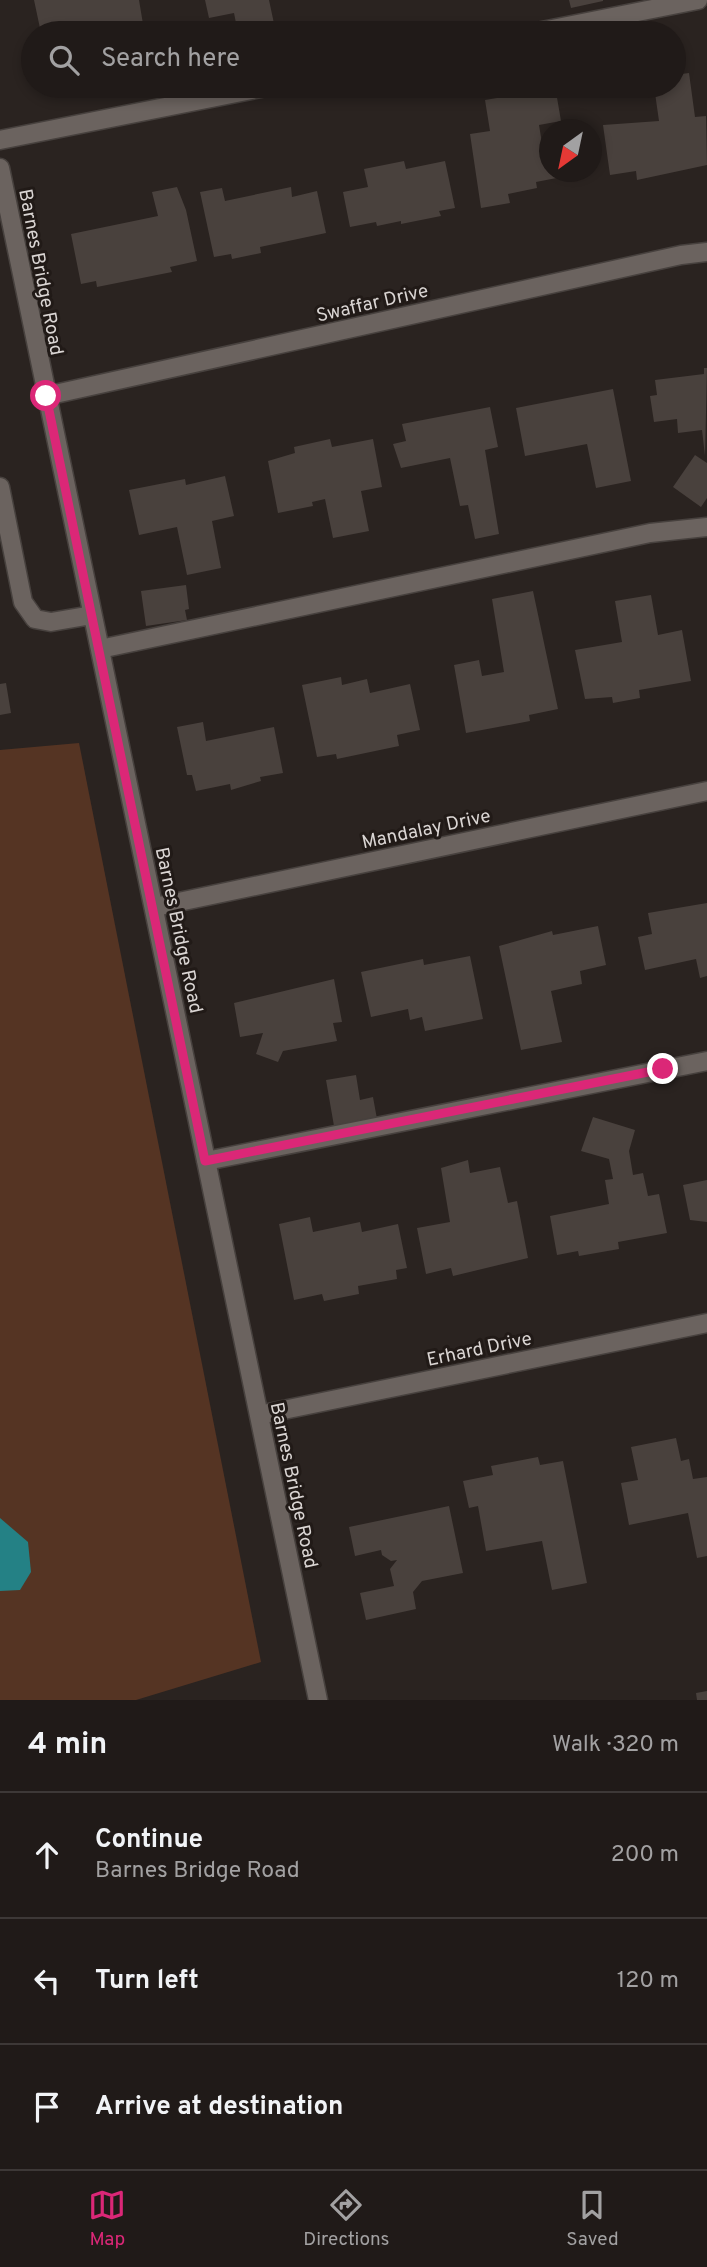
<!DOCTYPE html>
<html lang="en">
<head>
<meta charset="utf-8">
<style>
	body { margin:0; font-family:Overpass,sans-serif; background:#282321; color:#f1f3f6 }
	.compass { position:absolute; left:539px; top:119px; width:63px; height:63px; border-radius:50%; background:#201a18; box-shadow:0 4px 10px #0003; rotate:213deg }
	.stop { position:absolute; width:21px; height:21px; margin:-16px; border:5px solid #db2777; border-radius:50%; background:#fff }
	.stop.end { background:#db2777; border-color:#fff; box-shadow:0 2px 7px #0008 }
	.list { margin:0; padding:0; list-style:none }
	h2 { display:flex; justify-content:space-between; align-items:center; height:91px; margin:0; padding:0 28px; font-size:30px }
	h2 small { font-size:23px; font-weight:400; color:#a2a1a2 }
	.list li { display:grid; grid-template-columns:46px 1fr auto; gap:21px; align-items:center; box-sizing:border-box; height:126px; padding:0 28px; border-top:2px solid #3d3837 }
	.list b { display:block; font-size:26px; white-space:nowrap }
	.list p { margin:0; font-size:23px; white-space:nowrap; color:#a2a1a2 }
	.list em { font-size:23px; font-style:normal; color:#a2a1a2 }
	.icon { flex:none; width:38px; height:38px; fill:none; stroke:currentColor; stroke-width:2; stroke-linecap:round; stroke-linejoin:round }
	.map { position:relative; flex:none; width:707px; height:1700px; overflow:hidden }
	.search { position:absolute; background:#201a18; box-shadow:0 4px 10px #0003; left:21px; right:21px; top:21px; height:77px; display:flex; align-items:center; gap:18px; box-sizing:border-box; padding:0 24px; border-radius:38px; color:#a2a1a2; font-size:26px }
	.sheet { height:469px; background:#201a18 }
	nav { display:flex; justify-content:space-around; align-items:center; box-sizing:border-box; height:98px; border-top:2px solid #3d3837; background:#201a18; font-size:19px; color:#a2a1a2 }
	nav a { display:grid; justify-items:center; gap:4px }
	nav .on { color:#db2777 }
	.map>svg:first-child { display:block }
</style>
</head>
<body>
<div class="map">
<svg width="707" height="1700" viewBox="0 0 707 1700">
	<rect width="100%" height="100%" fill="#2a2320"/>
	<path fill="#553423" d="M79,743L261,1662L136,1700H0V750Z"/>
	<path fill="#248185" d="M0,1518L28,1542L31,1572L20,1590L0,1591Z"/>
	<path fill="#49413d" d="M34,0H139L143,24L109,31L110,33H41Z
		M205,0H269L276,33H238L234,13L209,18Z
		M569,0H603V1L571,8Z
		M689,73L695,117L706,116L707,165L637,180L636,171L610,175L603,125L659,121L654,86H674V75Z
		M509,86H555L561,121L539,125L542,143L550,141V172H571L572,175L536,182L537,188L508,194L510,203L481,208L470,134L490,131L485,100L497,98L496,88Z
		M404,161L406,169L445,161L455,208L439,211L441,216L401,224V221L377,226L376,222L350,227L343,192L368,187L364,169Z
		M177,187L186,210L197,261L170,267L172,272L97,287L96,281L81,284L71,234L158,216L152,192Z
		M291,187L292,197L317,191L326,233L260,247L261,253L232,259L231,254L214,257L200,192L222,188L225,201Z
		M704,368H707L705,456L702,430L678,433L677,419L654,422L650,396L657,395L655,380L704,374Z
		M613,389L631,481L596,488L587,444L525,456L516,408Z
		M490,407L498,447L485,450L499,534L475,539L468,505L460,506L450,458L401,468L393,444L406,441L402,424Z
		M330,439L332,447L373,439L382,487L361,491L369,531L333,538L325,499L312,502L313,506L278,513L268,461L295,453L294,447Z
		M695,455L707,463V498L701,507L673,487Z
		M225,476L234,516L212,521L221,568L187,575L177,527L139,535L129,490L185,479L186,485Z
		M186,585L189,609L185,610L187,620L146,626L141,591Z
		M533,591L558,709L529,715L530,721L466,733L454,665L479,660L482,676L504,672L492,599Z
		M651,595L658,635L682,630L691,681L639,690L640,698L613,703L612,697L585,699L575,650L622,642L615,601Z
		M341,677L342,685L367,679L370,693L410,684L420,730L397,735L399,746L337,759L336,754L317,757L302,685Z
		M6,683L11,713L0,715V684Z
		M203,722L206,741L274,727L283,773L260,777L261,781L231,790L230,784L196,791L192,775H187L177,727Z
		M707,903V976L700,978L696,959L645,970L638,937L652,934L648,913Z
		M598,926L606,965L580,971L582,984L551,991L562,1042L521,1050L499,946L552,931L553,935Z
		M470,956L483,1019L425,1031L422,1017L410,1020L408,1009L371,1017L361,972L423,959L424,965Z
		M334,979L342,1022L333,1023L337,1041L283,1051L278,1062L256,1054L263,1033L240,1037L234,1003Z
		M356,1075L360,1100L373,1097L377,1119L334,1126L326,1080Z
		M593,1117L635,1130L629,1151L633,1175L643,1173L648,1196L659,1194L667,1233L618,1242L619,1249L579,1256L578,1251L557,1255L550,1216L609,1204L605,1180L613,1179L609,1159L581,1151Z
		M468,1160L470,1173L500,1167L508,1203L517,1201L528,1258L453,1276L451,1268L426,1274L417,1228L450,1222L441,1168Z
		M707,1180V1222L690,1220L683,1185Z
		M310,1217L313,1232L360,1222L362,1232L398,1224L407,1268L396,1270L397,1279L358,1286L359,1294L324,1301L322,1294L294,1300L279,1224Z
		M676,1438L681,1461L689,1459L693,1479L707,1477V1556L697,1558L688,1513L629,1525L621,1483L638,1480L631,1447Z
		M538,1457L540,1465L563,1461L587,1583L552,1590L542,1541L486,1551L478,1506L469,1508L463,1481L493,1475L491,1466Z
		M449,1506L463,1573L422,1581L413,1592L416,1609L366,1620L360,1593L394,1586L390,1569L397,1560L391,1561L382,1555L381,1550L355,1556L349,1527Z
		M707,1691V1700H697L696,1693Z"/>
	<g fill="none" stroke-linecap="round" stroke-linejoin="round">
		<defs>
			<path id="minor" d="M532,33L698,0
				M0,140L271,86
				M0,168L318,1700
				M46,396L681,255L707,252
				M0,487L23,602L35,619L51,622L92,615
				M100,649L650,533L707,527
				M155,907L707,791
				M206,1161L707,1061
				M259,1415L707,1323"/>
		</defs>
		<use href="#minor" stroke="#47413e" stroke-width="21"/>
		<use href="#minor" stroke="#6b635f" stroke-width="18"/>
	</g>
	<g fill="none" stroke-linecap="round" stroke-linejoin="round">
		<path stroke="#db2777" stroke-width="9" d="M46,396L205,1161L663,1069"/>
	</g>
	<g text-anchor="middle" stroke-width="6" stroke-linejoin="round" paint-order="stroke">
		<g font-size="19" fill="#dad5d3" stroke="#211a17">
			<text transform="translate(42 272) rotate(79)" y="7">Barnes Bridge Road</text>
			<text transform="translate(372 302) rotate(-13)" y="7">Swaffar Drive</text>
			<text transform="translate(426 828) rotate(-12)" y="7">Mandalay Drive</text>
			<text transform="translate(180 930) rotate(78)" y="7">Barnes Bridge Road</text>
			<text transform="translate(479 1348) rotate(-12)" y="7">Erhard Drive</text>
			<text transform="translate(295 1485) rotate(78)" y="7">Barnes Bridge Road</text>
		</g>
	</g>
</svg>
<svg class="compass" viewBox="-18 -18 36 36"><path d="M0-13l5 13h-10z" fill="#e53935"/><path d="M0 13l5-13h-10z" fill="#a2a1a2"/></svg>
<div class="stop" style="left:46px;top:396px"></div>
<div class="stop end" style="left:663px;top:1069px"></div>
<div class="search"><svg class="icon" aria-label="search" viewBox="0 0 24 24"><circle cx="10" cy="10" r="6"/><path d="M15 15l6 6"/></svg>Search here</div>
</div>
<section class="sheet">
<h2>4 min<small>Walk · 320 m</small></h2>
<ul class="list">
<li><svg class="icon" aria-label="ahead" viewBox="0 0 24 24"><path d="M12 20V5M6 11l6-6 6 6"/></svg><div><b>Continue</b><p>Barnes Bridge Road</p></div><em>200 m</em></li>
<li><svg class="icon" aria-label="left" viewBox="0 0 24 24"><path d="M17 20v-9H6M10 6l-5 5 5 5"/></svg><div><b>Turn left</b></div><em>120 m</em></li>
<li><svg class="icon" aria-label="arrive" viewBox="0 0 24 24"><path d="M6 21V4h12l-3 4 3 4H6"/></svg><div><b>Arrive at destination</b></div></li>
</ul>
</section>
<nav>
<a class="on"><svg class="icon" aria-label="map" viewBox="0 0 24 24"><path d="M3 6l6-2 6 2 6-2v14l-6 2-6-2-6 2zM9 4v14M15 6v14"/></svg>Map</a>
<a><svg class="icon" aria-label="directions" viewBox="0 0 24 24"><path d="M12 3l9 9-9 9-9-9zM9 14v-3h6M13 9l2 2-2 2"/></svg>Directions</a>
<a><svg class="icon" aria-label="saved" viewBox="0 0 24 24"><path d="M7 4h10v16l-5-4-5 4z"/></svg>Saved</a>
</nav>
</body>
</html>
